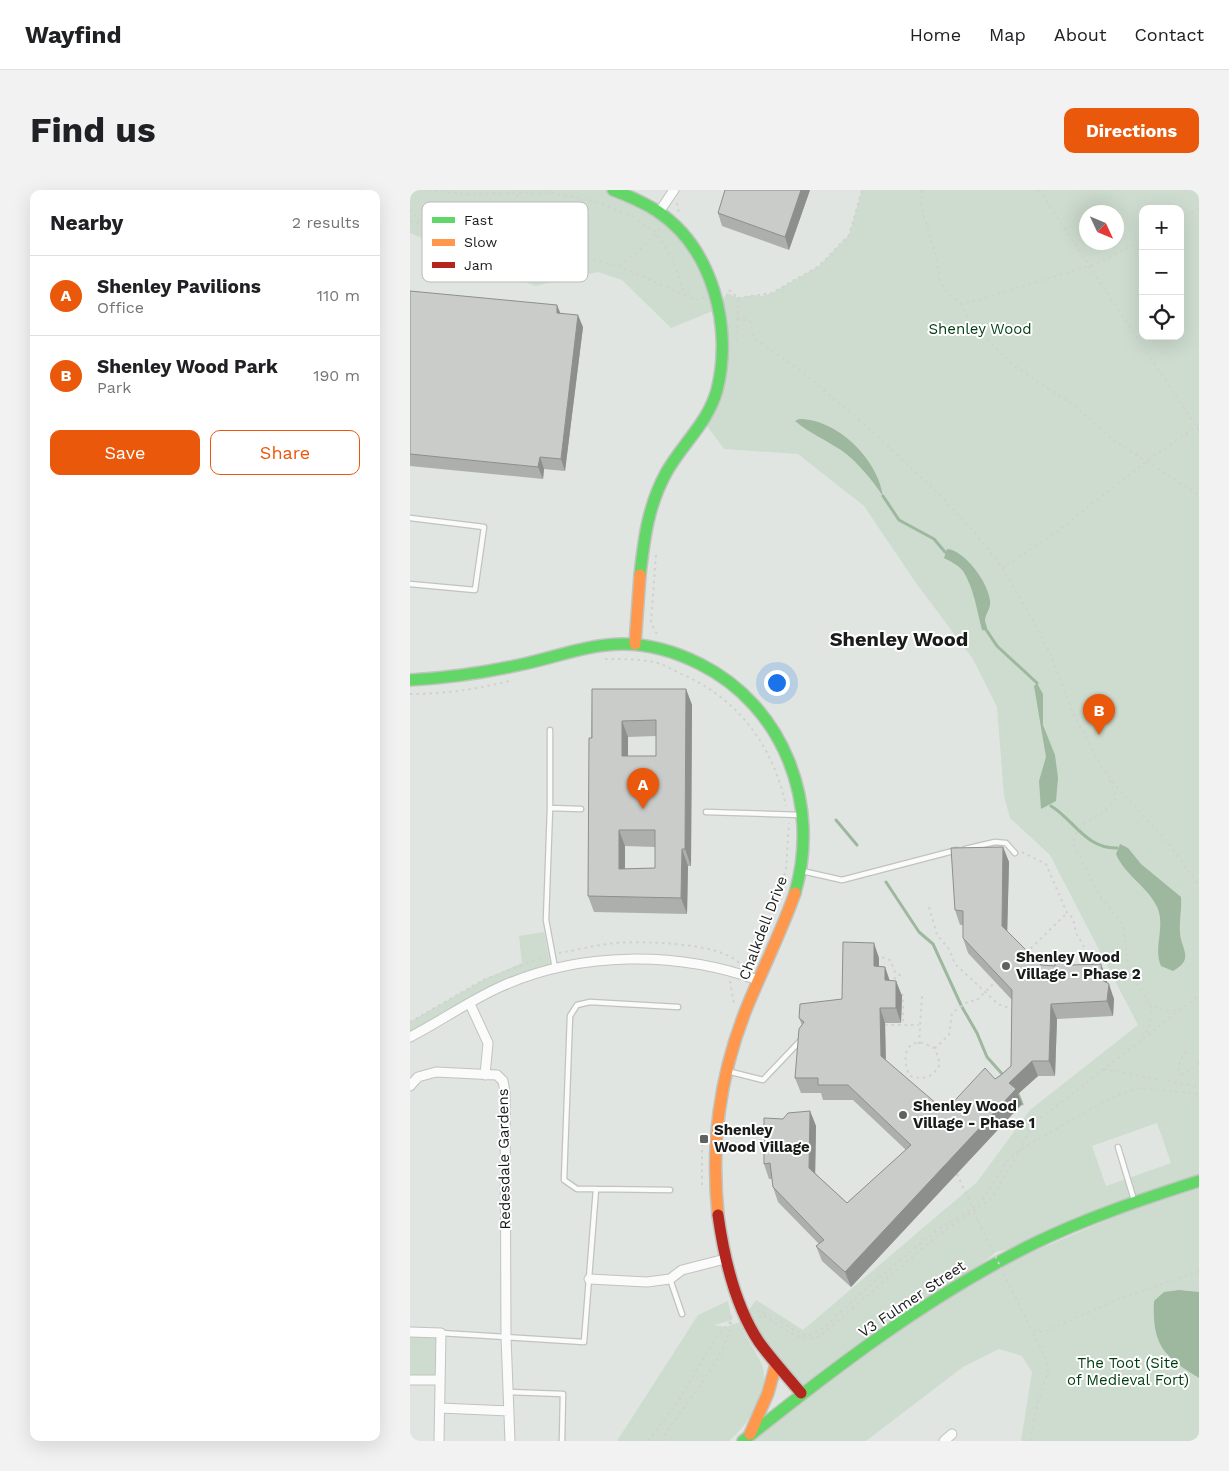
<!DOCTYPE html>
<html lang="en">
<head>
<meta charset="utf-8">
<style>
	body { margin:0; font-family:"Work Sans",sans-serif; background:#f2f2f2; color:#202124 }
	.controls { position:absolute; right:15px; top:15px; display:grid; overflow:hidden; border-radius:10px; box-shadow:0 5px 20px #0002 }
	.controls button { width:45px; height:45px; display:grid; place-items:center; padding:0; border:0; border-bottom:1px solid #e0e0e0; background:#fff; color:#202124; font:25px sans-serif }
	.compass { position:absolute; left:669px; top:15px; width:45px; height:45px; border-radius:50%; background:#fff; box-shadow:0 5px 20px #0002; rotate:134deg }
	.you { position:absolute; left:366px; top:492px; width:18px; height:18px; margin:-12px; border:4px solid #fff; border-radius:50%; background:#1a73e8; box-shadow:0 0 0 8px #1a73e833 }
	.badge { display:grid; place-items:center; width:32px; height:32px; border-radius:50%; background:#ea580c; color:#fff; font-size:16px; font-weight:700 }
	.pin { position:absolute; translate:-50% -41px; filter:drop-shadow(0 1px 2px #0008) }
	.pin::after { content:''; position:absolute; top:26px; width:18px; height:15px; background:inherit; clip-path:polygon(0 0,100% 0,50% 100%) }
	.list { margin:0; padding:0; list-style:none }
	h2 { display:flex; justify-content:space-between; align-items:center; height:65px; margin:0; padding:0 20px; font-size:21px }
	h2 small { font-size:16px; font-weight:400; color:#757577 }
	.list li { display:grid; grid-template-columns:32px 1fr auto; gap:15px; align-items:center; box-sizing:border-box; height:80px; padding:0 20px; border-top:1px solid #e0e0e0 }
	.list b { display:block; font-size:19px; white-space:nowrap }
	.list p { margin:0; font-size:16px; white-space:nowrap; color:#757577 }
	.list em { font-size:16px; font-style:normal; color:#757577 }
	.actions { display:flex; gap:10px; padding:15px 20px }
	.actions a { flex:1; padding:11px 0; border:1px solid #ea580c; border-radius:10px; text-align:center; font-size:18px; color:#ea580c }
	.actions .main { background:#ea580c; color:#fff }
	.icon { flex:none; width:28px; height:28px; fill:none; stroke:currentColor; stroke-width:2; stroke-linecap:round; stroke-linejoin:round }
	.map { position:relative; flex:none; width:789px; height:1251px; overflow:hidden; border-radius:10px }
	header { display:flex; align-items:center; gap:30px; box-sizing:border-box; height:70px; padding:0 25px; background:#fff; border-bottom:1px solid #e0e0e0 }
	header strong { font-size:24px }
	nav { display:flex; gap:28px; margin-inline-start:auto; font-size:18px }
	.intro { display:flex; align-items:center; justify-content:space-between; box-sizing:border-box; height:120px; padding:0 30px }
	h1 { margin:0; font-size:35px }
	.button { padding:12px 22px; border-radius:10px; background:#ea580c; color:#fff; font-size:18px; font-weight:700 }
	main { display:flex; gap:30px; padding:0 30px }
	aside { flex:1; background:#fff; border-radius:10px; box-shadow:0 5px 20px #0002 }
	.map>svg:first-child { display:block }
</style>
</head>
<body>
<header>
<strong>Wayfind</strong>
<nav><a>Home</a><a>Map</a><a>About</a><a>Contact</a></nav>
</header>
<div class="intro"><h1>Find us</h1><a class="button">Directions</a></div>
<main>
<aside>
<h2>Nearby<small>2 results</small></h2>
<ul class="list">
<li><span class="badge">A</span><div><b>Shenley Pavilions</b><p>Office</p></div><em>110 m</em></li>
<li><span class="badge">B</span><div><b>Shenley Wood Park</b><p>Park</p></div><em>190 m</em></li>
</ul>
<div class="actions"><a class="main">Save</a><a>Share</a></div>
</aside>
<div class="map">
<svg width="789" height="1251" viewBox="0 0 789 1251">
	<rect width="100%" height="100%" fill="#e0e5e1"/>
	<path fill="#cddcce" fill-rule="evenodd" d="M0,0H203L274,46L310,118L261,138L212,90L188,82L125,96L0,43Z
		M452,0H789V991L624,1053L586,1062L546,1095L713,1023L789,998V1251H611L622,1182L612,1166L589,1159L553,1177L456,1251H335L391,1203L336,1124L346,1110L393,1140L567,992L620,920L728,835L640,665L600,628L594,606L587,517L563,469L506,393L454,316L388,264L314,259L295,233L310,202L314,107L317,103L328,108L344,105L352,106L362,103L409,76L439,45ZM733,19H770V146H733ZM676,22H706V52H676ZM747,933L761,973L696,996L682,956Z
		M134,742L141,779L117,786L0,847V832L73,790L112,773L109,746Z
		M318,1111L322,1130L304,1135L316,1137L330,1132C335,1147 345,1159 351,1173C363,1199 338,1235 319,1251H207L288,1125Z
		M0,1145L29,1146L27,1187H0Z"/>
	<path fill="#9db89f" d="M389,229C428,229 468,270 473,306C462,290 447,271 431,260C416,250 399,243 385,231Z
		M537,359C555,360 579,394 580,411C581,418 576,423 575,430C575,434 578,437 577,441L572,440C567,421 564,398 553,381C548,375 540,371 534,368Z
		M627,493L633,504V535L645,565L648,588L646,611L631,619L629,591L636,567L624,496Z
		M710,654L718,658L731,674L771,707C772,719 769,731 770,743C771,759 785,769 763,781L751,776C743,757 755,739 748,719C739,697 715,686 706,664Z
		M769,1100L789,1102V1188C754,1166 742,1156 744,1111L754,1102Z"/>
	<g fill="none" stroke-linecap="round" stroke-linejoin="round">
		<path stroke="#9db89f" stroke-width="3" d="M473,306L489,330L524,349L535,362
			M577,441L587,456L627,493
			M641,616C663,629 676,659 707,658
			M426,630L447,655
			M476,692L509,742L523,754L551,815
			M552,817L567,843L577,867L594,886
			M608,904L612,914"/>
		<defs>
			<path id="lane" d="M0,328L74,337L65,400L0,394
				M140,618V540
				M296,622L391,625
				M555,659L585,652L596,653L605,663
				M392,681L432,690L547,660
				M145,778L136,730L140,618L171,619
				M317,881L353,890L391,850
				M708,957L724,1010
				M186,999L260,1000
				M260,1089L272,1124
				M31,1143L174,1152L186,999H167L154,990L160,826L167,815L180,812L268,817
				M98,1202L153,1204L152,1251"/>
			<path id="street" d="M249,22L264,0
				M60,814L78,853L75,885
				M0,847C31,831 59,811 90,797C170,761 267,761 348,790
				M0,896L8,887L26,882L87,885L93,891L95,902L96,1147L100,1251
				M179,1089L237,1092L260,1089L272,1080L315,1069
				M0,1142L31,1143L29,1251
				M0,1190H29
				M30,1218L99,1221
				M534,1251L542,1244"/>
			<path id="fast" d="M203,0C219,6 233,12 247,21C303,58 323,138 307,200C298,233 272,254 256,283C238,316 234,349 230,385
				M0,490C37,488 73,483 109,475C144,468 177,454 213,454C240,454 266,462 290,474C374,516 411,614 385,703
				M333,1251C424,1178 518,1106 623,1054C676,1028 733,1009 789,991"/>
			<path id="slow" d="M225,454L230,385
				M308,1025C301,954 309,889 335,822C351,782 371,743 385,703
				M340,1244L358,1203L366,1174"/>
			<path id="jam" d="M308,1025C314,1068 325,1116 349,1152C362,1170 377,1186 391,1203"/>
		</defs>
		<use href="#lane" stroke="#c0c3c0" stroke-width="7"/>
		<use href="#street" stroke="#c0c3c0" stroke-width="11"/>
		<use href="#fast" stroke="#c0c3c0" stroke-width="14"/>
		<use href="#slow" stroke="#c0c3c0" stroke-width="14"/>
		<use href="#jam" stroke="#c0c3c0" stroke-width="14"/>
		<path stroke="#d1d1d1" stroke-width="2" stroke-dasharray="2.5 4" stroke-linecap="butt" d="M18,0L56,4L138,2L187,12L223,27L245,42L262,68L273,99L283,108
			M512,0L511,16L525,63L530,91L537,103L551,113L565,111L688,73L733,50
			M629,0L789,241
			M107,4L108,35
			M267,13L269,23
			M0,19L12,35
			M770,29L789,19
			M0,31L46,48H64L104,37
			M100 45a9 9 0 1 1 18 0a9 9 0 1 1-18 0Z
			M113,36L175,68L209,76L285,110L296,107
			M209,75L228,62L250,39
			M319,100L328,108L326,154
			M328,108L362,103L409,76L439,45L452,0
			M551,113L560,134L602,174L666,217L706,252L789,305
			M327,128L340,131L344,146L348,151L390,180L463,242L529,304L566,344L592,378L617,420L640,463L663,523L692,577L705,595L759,654L789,696
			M246,365L241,433L248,446
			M592,378L645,343L735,272L789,235
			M195,469C212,469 228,469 244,472C253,474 261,479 269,483C327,507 363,555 376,616
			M0,504C35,504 69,499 103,490
			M700,590L706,608C697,627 667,628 663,653L688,703L713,735L719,782L739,813L742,820L739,837L733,847
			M612,662L636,674L657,723L663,728L666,743L677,762L676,768L670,777
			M519,717L527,745L539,759L545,774L588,814L602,819
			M353,747L376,680L379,633
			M149,763C167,760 186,755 205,753C233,751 313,752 331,775
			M616,763L657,723
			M466,765L480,770L486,784L490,785L482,790V793
			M333,774L338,771L351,751
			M320,791L324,815
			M491,805H493V835
			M739,813L747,819L767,821
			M0,832L73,790L134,767
			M475,835H509
			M509,854L512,806
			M525,858C521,857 517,854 513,853C492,850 493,874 500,886C514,890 523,888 530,874L525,858L539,845L542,823L559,811H566L585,792
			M777,862L772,867L768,880L770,884H774L789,872
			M694,879L789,897
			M547,984L562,1017
			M292,995V950
			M564,1022L568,1031
			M347,1121C366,1125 379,1140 398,1146L413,1138L466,1090L527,1040L561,1020L575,1007L596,972L611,959L694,911L728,898L789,904
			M349,1128L353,1125C370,1135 390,1155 410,1146L528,1045L582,1008L611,959L622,935L789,805
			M238,1251L270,1208L307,1146L322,1130
			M251,1251C267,1224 326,1157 321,1126
			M620,1251L627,1215L638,1181L636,1169L622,1141L634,1142L706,1110L789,1081"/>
		<use href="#lane" stroke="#fafbfa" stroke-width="4.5"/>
		<use href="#street" stroke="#fafbfa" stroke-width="9"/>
		<use href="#fast" stroke="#63d668" stroke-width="11"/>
		<use href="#slow" stroke="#ff974d" stroke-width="11"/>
		<use href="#jam" stroke="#b3261e" stroke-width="11"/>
		<path stroke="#d1d1d1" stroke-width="2" stroke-dasharray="2.5 4" stroke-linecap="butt" d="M568,1031L622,1141"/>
	</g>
	<path fill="#adafad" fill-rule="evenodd" d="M315,0H400L379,60L312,36L308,23Z
		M0,101L150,123L173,137L155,281L134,279L133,289L0,276Z
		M182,499H276L282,515L281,676H278L277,724L184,722L178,706ZM246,546V566H218V547ZM215,656L245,657V678L215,679Z
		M593,657L599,672L597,742L631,775L645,776L663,775L697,789V793L704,809L703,826L647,829L645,886H628L608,904L612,914L441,1097L412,1071L406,1056L409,1054L368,1012L363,997L362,989H359L354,974L373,929L400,921L406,936L405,983L437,1013L496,960L443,910H413L411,903H391L385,888L392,835L389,828L432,809L469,768V776L475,777L480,791H486L492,806L491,833H475L476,871L535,921L591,885L601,876L602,810L558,763L553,748V735H550L545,720Z"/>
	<path fill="#8d8f8d" d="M391,0H400L379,60L375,47Z
		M147,115L152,127L147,123Z
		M168,125L173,137L155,281L151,269Z
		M130,267L134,279L133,289L128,277Z
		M276,499L282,515L281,676L275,659Z
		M212,531L218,547V583L212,566Z
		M209,640L215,656V695L209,679Z
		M593,657L599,672L597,751L592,736Z
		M272,659L278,676L277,724L271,708Z
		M464,753L469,768V791L464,776Z
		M691,774L697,789V805L692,790Z
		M475,777L480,792L475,790Z
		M486,791L492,806L491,833L486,818Z
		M699,794L704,809L703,826L697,811Z
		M641,814L647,829L645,886L639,871Z
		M470,818L475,833L476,881L471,866Z
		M622,871L628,886L608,904L612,914L441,1097L435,1082L599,893Z
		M400,921L406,936L405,993L399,978Z"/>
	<path fill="#c9ccc9" stroke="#8d8f8d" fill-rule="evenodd" d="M315,0H391L375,47L308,23Z
		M0,101L147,115V123L168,125L151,269L130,267L128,277L0,264Z
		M182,499H276L275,659H272L271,708L178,706L179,548H182ZM246,530V566H212V531ZM209,640H245V678L209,679Z
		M593,657L592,736L631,775L645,776V771H661L662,775L691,774L692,790L699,794L697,811L641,814L639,871H622L599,893L606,899L435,1082L406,1056L414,1050L363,997L360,973L354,974V928L373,929L378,923L400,921L399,978L437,1013L501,955L438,895H408V888H385L389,839L394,832L389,828L390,814L432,809L433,752L464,753V776L475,777V790L486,791V818H470L471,866L535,921L575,878L585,889L591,885L601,876L602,800L553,748V721L545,720L541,658Z"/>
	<g fill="#5f6260" stroke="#fff" stroke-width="2">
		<circle cx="596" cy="776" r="5"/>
		<circle cx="493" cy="925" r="5"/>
		<rect x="289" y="944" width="10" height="10" rx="2.5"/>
	</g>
	<g text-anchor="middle" stroke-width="4" stroke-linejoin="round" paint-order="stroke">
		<g font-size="15" fill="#003e11" stroke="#fff">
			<text x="570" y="144">Shenley Wood</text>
			<text x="718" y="1178">The Toot (Site<tspan x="718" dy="17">of Medieval Fort)</tspan></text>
		</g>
		<g font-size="15" fill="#191c1a" stroke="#fff">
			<text transform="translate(353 738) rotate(-69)" y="5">Chalkdell Drive</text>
			<text transform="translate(94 969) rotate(-91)" y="5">Redesdale Gardens</text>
			<text transform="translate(502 1109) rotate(-34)" y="5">V3 Fulmer Street</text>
		</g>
		<g font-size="15" font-weight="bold" fill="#191c1a" stroke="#fff" text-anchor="start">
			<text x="606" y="772">Shenley Wood<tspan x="606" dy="17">Village - Phase 2</tspan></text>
			<text x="503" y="921">Shenley Wood<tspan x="503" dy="17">Village - Phase 1</tspan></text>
			<text x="304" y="945">Shenley<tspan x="304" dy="17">Wood Village</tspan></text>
		</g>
		<g font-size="20" font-weight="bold" fill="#191c1a" stroke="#fff">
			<text x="489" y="456">Shenley Wood</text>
		</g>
	</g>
	<rect x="12" y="12" width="166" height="80" rx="8" fill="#fff" stroke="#babbba" stroke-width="1"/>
	<rect x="22" y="27" width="23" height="6" fill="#63d668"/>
	<rect x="22" y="49" width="23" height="7" fill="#ff974d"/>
	<rect x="22" y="72" width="23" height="6" fill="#b3261e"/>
	<g font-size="14" fill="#191c1a">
		<text x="54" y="35">Fast</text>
		<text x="54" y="57">Slow</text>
		<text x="54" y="80">Jam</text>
	</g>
</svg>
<div class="controls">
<button>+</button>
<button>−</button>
<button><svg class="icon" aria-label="locate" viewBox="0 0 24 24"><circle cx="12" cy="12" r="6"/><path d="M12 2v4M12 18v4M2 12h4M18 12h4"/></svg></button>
</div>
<svg class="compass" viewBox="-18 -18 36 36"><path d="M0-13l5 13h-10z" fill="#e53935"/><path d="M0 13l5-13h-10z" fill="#757577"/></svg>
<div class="you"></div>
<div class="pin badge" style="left:233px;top:619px">A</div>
<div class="pin badge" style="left:689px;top:545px">B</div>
</div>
</main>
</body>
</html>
